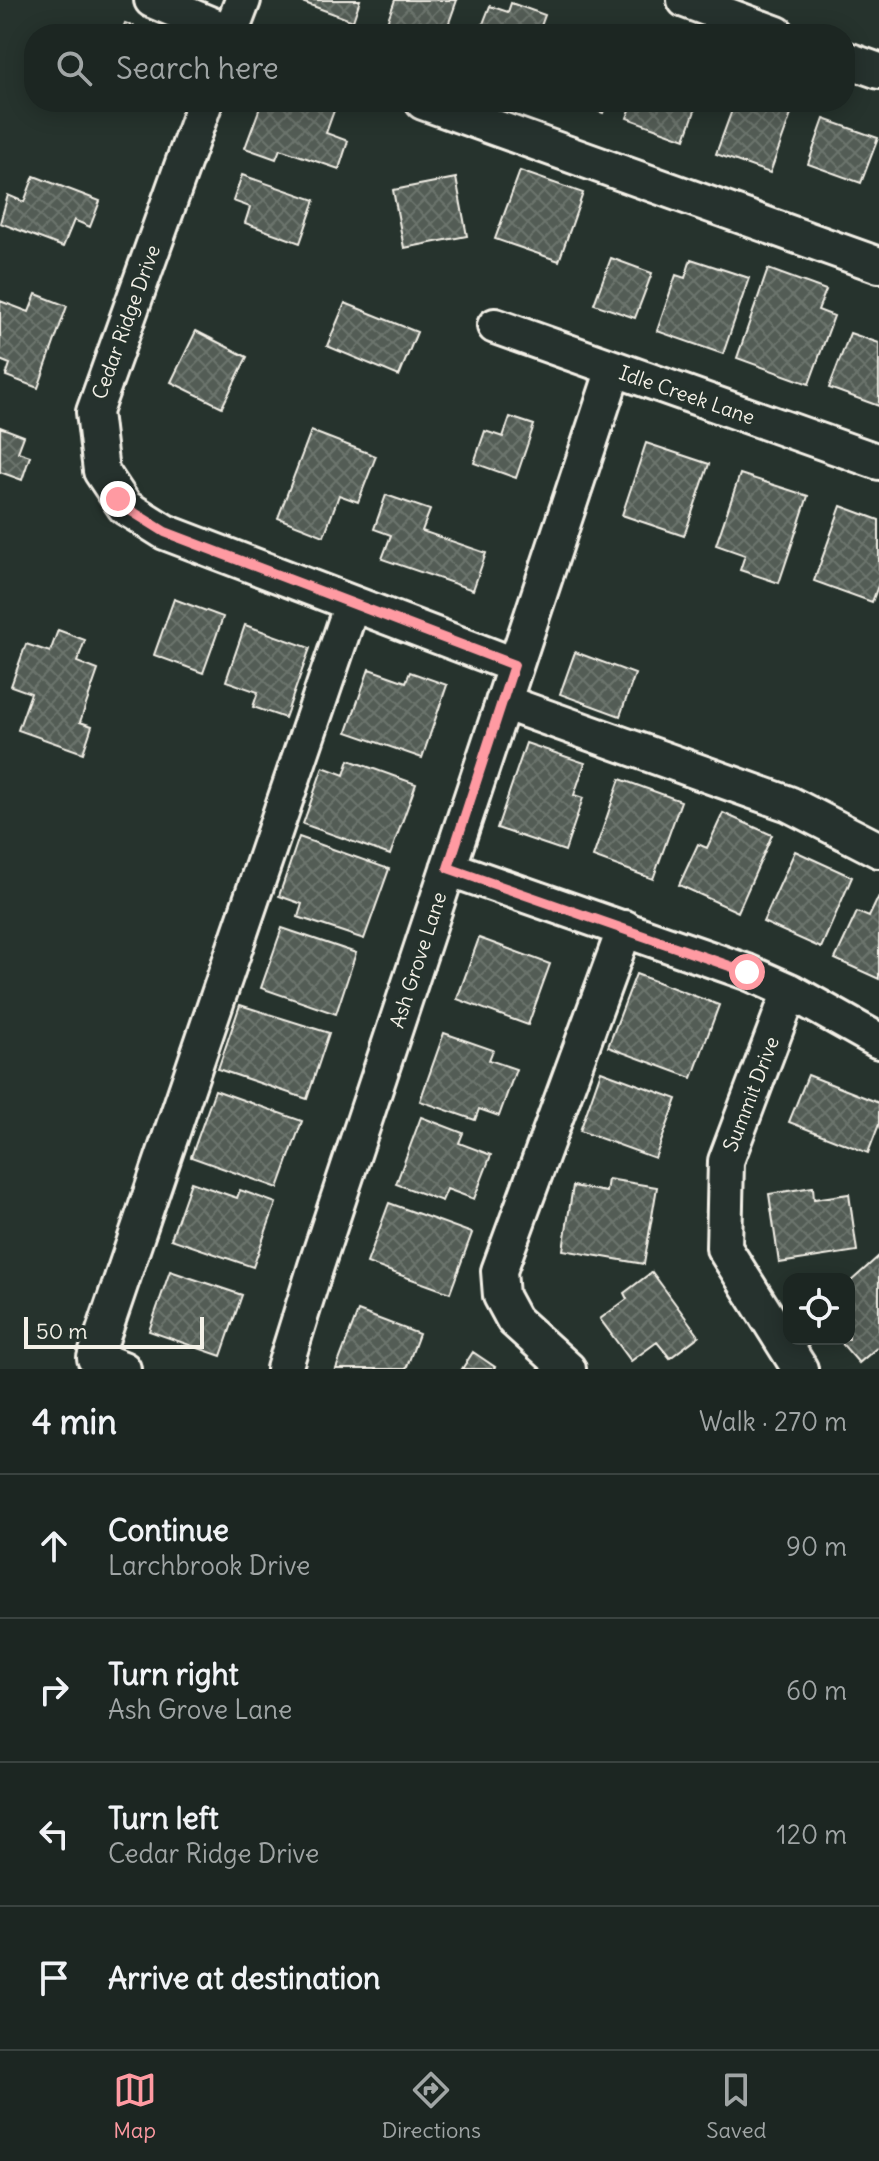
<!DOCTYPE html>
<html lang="en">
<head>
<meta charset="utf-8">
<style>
	body { margin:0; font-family:Delius,sans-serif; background:#252e2a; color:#f1f3f6 }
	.controls { position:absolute; right:24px; bottom:24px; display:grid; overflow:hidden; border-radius:16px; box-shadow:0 4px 20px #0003 }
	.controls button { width:72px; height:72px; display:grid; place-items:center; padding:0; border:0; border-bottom:2px solid #3a4340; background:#1c2622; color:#f1f3f6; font:40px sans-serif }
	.scale { position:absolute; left:24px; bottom:20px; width:180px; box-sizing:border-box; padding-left:8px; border:4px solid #f4f1e8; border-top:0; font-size:22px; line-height:28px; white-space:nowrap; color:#f4f1e8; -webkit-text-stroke:6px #26332d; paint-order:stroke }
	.stop { position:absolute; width:24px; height:24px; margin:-18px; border:6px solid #ff9aa2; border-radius:50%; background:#fff }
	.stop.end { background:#ff9aa2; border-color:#fff; box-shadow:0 2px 8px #0008 }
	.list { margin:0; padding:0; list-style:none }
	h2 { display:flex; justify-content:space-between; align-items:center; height:104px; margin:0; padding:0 32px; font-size:34px }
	h2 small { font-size:26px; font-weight:400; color:#a0a5a5 }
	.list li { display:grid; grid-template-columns:52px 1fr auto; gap:24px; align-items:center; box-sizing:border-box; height:144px; padding:0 32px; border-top:2px solid #3a4340 }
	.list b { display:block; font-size:30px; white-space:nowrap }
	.list p { margin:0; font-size:26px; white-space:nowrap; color:#a0a5a5 }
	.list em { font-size:26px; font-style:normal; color:#a0a5a5 }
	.icon { flex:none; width:44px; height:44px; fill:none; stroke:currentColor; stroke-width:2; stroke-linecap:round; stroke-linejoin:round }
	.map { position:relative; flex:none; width:879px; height:1369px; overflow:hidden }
	.search { position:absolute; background:#1c2622; box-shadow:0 4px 20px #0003; left:24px; right:24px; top:24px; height:88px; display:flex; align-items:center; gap:20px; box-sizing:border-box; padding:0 28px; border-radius:32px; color:#a0a5a5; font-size:30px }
	.sheet { height:680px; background:#1c2622 }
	nav { display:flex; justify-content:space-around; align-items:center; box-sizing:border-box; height:112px; border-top:2px solid #3a4340; background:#1c2622; font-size:22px; color:#a0a5a5 }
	nav a { display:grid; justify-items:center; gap:4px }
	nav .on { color:#ff9aa2 }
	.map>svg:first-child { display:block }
</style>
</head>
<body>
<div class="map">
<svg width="879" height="1369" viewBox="0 0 879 1369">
	<defs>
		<pattern id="building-cross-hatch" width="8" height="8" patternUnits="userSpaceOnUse" patternTransform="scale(2)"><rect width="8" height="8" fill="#525c55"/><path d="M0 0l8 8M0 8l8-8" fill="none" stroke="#6c746d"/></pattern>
	</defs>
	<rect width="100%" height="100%" fill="#26332d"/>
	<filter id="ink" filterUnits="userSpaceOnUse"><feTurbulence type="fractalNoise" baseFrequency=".0125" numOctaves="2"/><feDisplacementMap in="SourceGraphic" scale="16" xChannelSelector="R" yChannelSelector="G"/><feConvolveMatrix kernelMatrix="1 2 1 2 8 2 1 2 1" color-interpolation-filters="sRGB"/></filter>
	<g filter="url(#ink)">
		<path fill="url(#building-cross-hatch)" stroke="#f4f1e8" stroke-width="2" d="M302,0H360L353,21L302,2Z
			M395,0H457L445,34H385L383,33Z
			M511,3L545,15L538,34H479L490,6L508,12Z
			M125,23L154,34H121Z
			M262,102H328L336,105L326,133L348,141L339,169L280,149L276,159L245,148Z
			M572,102H607L603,113Z
			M633,102H698L685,139L627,118Z
			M735,102H782L794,106L770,173L716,154Z
			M824,119L878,138L861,183L808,164Z
			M520,171L583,193L559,261L495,239Z
			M242,175L315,200L300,243L245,223L250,207L233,201Z
			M34,176L100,201L90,227L74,220L63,247L0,223L8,195L24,202Z
			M456,178L467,236L404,248L393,190Z
			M611,258L652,273L635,318L594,304Z
			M691,259L749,278L723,354L657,331L676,275L685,278Z
			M768,269L826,290L818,310L834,316L809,384L737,358Z
			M36,294L67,306L38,388L6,376L10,364L0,360V301L29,312Z
			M345,303L417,332L399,376L327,346Z
			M196,331L247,357L222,407L171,382Z
			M850,333L879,343V406L829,388Z
			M510,417L534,425L516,478L474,463L485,431L503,437Z
			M0,427L24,436L18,452L30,456L22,480L0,472Z
			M311,431L376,456L358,502L339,495L324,536L278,518Z
			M646,443L709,464L684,536L622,515Z
			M740,474L808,496L779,583L740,570L745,555L716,545Z
			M386,495L430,510L422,531L486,553L473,590L382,559L391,535L374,529Z
			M841,506L879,520V583L872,602L814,581Z
			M174,599L223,617L203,673L154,655Z
			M245,625L310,648L285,718L253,707L258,692L226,681Z
			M58,630L85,640L77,662L98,670L80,722L92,726L83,753L18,730L31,693L11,686L26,644L50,652Z
			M575,652L635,674L620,716L560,694Z
			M369,669L406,682L410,672L447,685L422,758L347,732Z
			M526,743L585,763L574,795L583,798L565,851L497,828Z
			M349,760L416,784L390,855L303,824L323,767L344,775Z
			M620,779L681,801L653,879L593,857Z
			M723,813L772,835L738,912L679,885L698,844L707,848Z
			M299,837L389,869L364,939L298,917L302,904L279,896Z
			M795,851L852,877L821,948L763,922Z
			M879,896V979L835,959L857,912L869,917Z
			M282,928L356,953L336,1014L261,988Z
			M479,938L550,964L528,1025L457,999Z
			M636,974L719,1005L692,1078L608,1047Z
			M240,1005L329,1033L307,1099L218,1069Z
			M444,1033L493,1050L489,1060L516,1069L499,1116L479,1109L475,1120L420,1101Z
			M601,1071L677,1099L655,1158L580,1131Z
			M808,1075L879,1103V1124L868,1153L789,1122Z
			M215,1090L302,1121L278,1188L191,1157Z
			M421,1117L463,1133L459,1143L491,1155L474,1199L447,1189L442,1201L396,1184Z
			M608,1179L657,1187L644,1264L563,1250L573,1186L606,1192Z
			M191,1182L237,1198L240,1190L276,1203L253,1267L171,1239Z
			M813,1187L814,1199L849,1194L857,1251L779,1263L769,1194Z
			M389,1203L472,1233L450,1293L367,1263Z
			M879,1256V1346L859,1363L838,1339H849V1283Z
			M170,1271L242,1295L221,1356L149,1331Z
			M652,1272L699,1336L670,1358L657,1342L631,1361L600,1319L627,1299L624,1293Z
			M358,1311L419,1334L406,1369H336Z
			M473,1352L495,1367L493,1369H462Z"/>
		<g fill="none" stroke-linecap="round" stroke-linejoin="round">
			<defs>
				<path id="minor" d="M152,0L233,34
					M685,0L777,34
					M230,34L243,0
					M845,59L879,71
					M205,102L94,412L101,471L125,507L165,532L514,665
					M423,102L879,265
					M495,326L879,462
					M503,702L789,804L879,850
					M448,868L747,972L790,991L879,1041
					M790,991L726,1161L724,1248L800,1369
					M123,1369L95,1358L352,604
					M284,1369L316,1266L614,369
					M568,1369L514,1320L501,1296L499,1271L625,928"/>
			</defs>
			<use href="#minor" stroke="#f4f1e8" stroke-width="40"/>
			<use href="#minor" stroke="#26332d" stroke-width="34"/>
		</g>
	</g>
	<g fill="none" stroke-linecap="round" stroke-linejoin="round" filter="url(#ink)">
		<path stroke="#ff9aa2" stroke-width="10" d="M118,499L125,507L165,532L514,665L448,868L747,972"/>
	</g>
	<g text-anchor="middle" stroke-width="6" stroke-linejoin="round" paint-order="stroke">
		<g font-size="20" fill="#f4f1e8" stroke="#26332d">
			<text transform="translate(126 322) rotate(-70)" y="7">Cedar Ridge Drive</text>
			<text transform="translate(687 395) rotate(19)" y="7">Idle Creek Lane</text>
			<text transform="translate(418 960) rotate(-72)" y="7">Ash Grove Lane</text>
			<text transform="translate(751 1094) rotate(-69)" y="7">Summit Drive</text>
		</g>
	</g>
</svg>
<div class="controls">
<button><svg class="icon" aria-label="locate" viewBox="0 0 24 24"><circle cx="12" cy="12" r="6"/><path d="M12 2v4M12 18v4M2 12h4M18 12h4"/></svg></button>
</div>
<div class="scale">50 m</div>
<div class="stop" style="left:747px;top:972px"></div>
<div class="stop end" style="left:118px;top:499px"></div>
<div class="search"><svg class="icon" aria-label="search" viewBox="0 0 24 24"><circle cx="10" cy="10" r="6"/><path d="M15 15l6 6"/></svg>Search here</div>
</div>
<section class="sheet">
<h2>4 min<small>Walk · 270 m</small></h2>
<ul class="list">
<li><svg class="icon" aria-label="ahead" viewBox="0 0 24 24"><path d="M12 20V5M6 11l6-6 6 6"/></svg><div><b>Continue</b><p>Larchbrook Drive</p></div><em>90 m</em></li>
<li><svg class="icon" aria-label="right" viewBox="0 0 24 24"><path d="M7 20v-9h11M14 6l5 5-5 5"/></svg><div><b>Turn right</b><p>Ash Grove Lane</p></div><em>60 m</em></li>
<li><svg class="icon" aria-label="left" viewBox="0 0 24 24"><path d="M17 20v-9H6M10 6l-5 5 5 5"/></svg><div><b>Turn left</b><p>Cedar Ridge Drive</p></div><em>120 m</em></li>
<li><svg class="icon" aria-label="arrive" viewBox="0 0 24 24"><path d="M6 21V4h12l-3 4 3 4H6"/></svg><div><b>Arrive at destination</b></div></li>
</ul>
</section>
<nav>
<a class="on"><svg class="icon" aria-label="map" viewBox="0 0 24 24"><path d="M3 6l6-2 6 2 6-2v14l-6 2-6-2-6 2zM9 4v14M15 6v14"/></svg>Map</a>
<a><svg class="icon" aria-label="directions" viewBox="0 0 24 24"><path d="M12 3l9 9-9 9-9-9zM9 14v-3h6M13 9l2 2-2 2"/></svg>Directions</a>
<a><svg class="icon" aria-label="saved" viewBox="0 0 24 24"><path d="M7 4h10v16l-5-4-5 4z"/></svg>Saved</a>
</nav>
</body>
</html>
